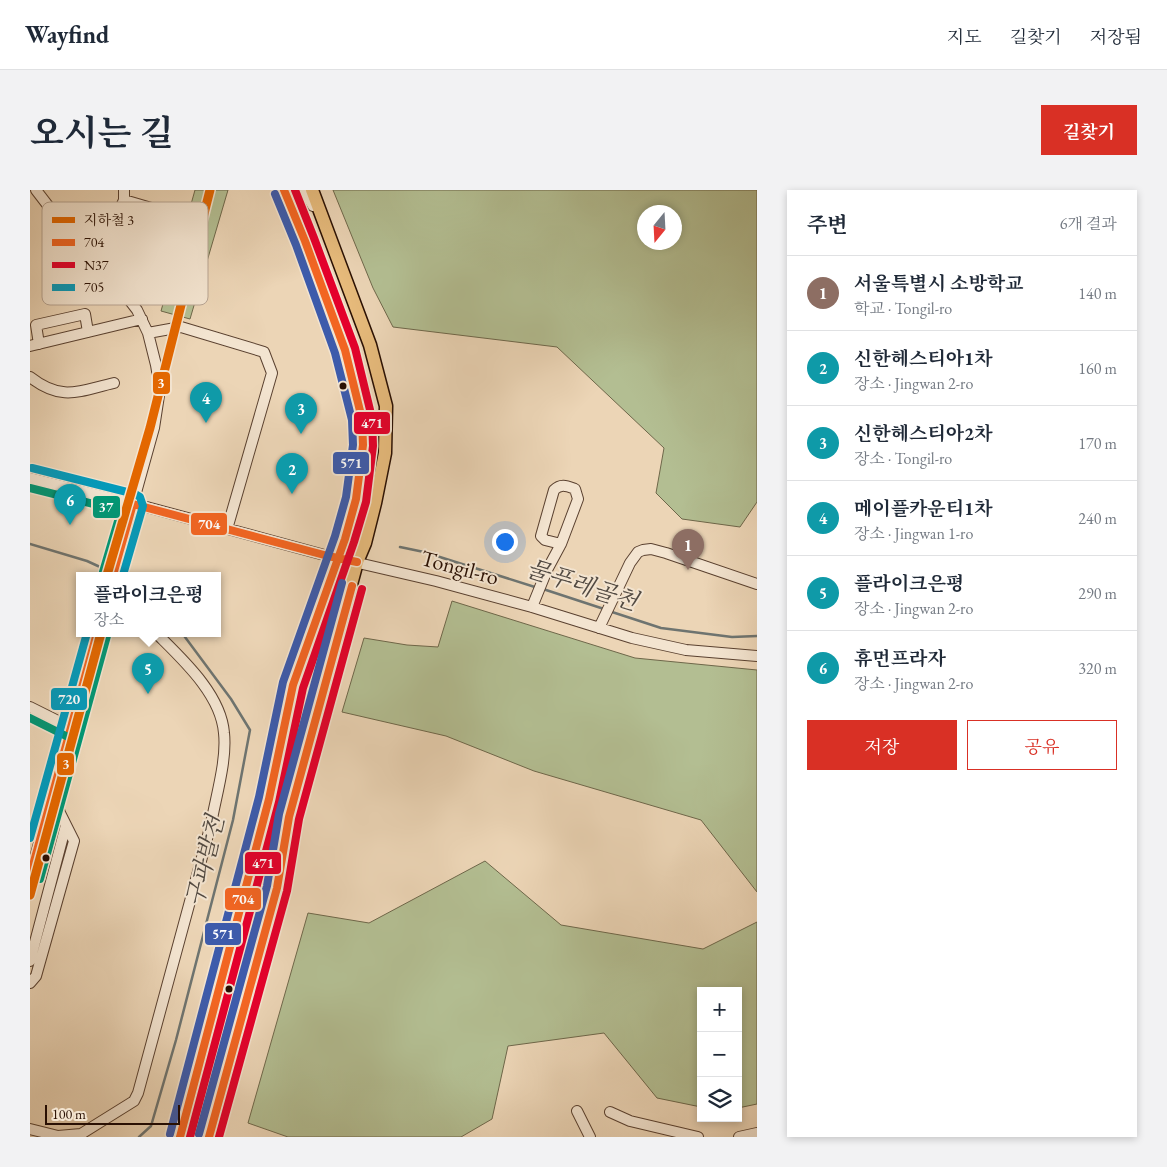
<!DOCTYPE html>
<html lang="ko">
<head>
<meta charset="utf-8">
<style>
	body { margin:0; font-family:"EB Garamond","Noto Serif KR",serif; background:#f2f2f3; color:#1f2937 }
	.controls { position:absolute; right:15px; bottom:15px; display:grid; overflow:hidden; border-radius:0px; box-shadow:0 2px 8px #0003 }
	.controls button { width:45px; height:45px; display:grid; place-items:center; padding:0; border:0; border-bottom:1px solid #e0e1e3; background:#fff; color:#1f2937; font:25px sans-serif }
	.compass { position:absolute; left:607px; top:15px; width:45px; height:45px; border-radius:50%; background:#fff; box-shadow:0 2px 8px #0003; rotate:198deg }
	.scale { position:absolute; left:15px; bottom:12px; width:135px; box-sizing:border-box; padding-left:5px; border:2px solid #2a1003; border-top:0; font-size:14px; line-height:18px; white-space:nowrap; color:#2a1003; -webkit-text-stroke:4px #f3e4d0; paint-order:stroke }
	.you { position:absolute; left:474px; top:351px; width:18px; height:18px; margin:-12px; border:4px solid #fff; border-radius:50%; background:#1a73e8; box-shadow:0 0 0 8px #1a73e833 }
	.badge { display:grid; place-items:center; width:32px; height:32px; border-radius:50%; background:#d93025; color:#fff; font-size:16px; font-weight:700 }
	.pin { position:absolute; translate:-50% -41px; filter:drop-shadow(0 1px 2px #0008) }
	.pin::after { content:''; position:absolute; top:26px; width:18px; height:15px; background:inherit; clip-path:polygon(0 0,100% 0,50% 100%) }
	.popup { position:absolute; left:46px; top:382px; width:145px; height:65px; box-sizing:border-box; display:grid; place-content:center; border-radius:0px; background:#fff; filter:drop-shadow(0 1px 4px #0005); font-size:16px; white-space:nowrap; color:#747a83 }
	.popup b { font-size:19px; color:#1f2937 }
	.popup::after { content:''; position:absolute; left:50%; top:100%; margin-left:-10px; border:10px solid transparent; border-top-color:#fff }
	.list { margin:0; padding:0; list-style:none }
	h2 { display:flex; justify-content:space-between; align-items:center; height:65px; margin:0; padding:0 20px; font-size:21px }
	h2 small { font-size:16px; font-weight:400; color:#747a83 }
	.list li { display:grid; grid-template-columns:32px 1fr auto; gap:15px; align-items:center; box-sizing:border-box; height:75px; padding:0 20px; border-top:1px solid #e0e1e3 }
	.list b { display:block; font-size:19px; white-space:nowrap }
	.list p { margin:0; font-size:16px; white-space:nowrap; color:#747a83 }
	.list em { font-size:16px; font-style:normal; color:#747a83 }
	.actions { display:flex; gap:10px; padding:15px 20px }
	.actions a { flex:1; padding:11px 0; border:1px solid #d93025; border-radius:0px; text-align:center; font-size:18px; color:#d93025 }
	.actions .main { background:#d93025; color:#fff }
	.icon { flex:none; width:28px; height:28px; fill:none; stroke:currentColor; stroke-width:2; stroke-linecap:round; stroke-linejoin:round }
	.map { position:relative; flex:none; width:727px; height:947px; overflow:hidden; border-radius:0px }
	header { display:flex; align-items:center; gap:30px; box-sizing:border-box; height:70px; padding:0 25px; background:#fff; border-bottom:1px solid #e0e1e3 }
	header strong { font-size:24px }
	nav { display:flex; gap:28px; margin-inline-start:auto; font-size:18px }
	.intro { display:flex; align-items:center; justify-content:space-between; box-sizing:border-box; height:120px; padding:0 30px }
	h1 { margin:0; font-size:35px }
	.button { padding:12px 22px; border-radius:0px; background:#d93025; color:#fff; font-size:18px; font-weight:700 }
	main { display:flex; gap:30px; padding:0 30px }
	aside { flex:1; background:#fff; border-radius:0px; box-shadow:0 2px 8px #0003 }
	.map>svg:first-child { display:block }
</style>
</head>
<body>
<header>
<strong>Wayfind</strong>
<nav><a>지도</a><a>길찾기</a><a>저장됨</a></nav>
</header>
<div class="intro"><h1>오시는 길</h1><a class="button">길찾기</a></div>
<main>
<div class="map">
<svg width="727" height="947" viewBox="0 0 727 947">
	<rect width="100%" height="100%" fill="#ecd5b6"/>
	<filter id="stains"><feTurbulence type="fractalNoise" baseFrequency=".004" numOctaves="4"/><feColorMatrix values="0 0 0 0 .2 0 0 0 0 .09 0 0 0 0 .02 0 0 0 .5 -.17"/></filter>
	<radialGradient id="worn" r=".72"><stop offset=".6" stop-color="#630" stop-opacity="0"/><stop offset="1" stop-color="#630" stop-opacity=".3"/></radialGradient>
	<path fill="#b3be92" stroke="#6e674a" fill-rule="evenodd" d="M165,0H198L160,129L131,121Z
		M303,0H727V312L710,337L652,329L626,303L634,258L527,157L363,137L343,98ZM644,22V52H614V22Z
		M422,411L605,468L727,480V702L671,630L504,581L416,546L312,522L334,448L377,455L408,457Z
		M455,671L531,735L673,759L727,732V914L708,918V801H671V917L627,908L574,843L478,856L462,929L431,947H258L218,933L278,723L339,733Z"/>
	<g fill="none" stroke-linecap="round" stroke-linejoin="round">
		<path stroke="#6e7470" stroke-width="2.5" d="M0,354L57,371L81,382
			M370,357L394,362L508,398
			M513,399L574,419
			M579,421L631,438L702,447L727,446
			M109,947L121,936L146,850L203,630L220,540L201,509L152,443"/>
		<defs>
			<path id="minor" d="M6,0L26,26L80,85L107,120L118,143L126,175L130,199L124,238L83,385
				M274,0L283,16
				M94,10L135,22
				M78,45L94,10V0
				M118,143L151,137L234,162L242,183L197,339
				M9,154L6,135L55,124L58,142
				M0,156L112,129
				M0,187C32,212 49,201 84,193
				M0,288L113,316L298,366L406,391L502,417L602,448L656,460L727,466
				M502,417L517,380L531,354L548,309L545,299C537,296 531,293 524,300L511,346L515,350L531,354
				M569,438L600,373L608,362L613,360L621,359L636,363L727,394
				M0,517L40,537
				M0,686L67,443
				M200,760L209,749C230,686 251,624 267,560C277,518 282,475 288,433
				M0,771L36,635
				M0,793L6,786L44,651L30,623L23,602
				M547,921L560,947
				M580,922L600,931L668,947
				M0,939L28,946L51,944L104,911L108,903L181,634C186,606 197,570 194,543C191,504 152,469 126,443
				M165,947L215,754L239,683
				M709,947L727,943"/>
			<path id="major" d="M150,947L239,609L263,495L273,464L315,349L326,309L333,255L332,229L315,160L275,51L254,0
				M179,947L247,698L259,627L327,372L335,353L345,313L355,263L356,216L340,155L282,0"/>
		</defs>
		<use href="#minor" stroke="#5a4130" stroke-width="12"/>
		<use href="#major" stroke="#2a1003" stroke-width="15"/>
		<use href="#minor" stroke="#f3e4d0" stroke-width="10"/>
		<use href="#major" stroke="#e6ba7b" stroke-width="12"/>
		<defs>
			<path id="bus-1" d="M83,385L103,314L298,366L327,372
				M0,686L67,443
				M150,947L239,609L263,495L315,349L326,309L333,255L332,229L315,160L275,51L254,0
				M179,947L247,698L259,627L322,396"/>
			<path id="bus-2" d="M160,947L249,612L273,498L324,352L336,312L343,256L342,228L325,158L284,48L265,0
				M189,947L257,701L269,629L332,399"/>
			<path id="bus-3" d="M140,944L229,607L253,492L305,346L316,307L323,255L322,230L305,163L266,55L245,4
				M169,944L237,696L249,624L312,393"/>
			<path id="bus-4" d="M0,298L91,321L73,382
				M0,528L36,546
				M10,689L77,446"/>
			<path id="bus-5" d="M2,278L105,304L110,307L113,316L93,385
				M0,648L57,443"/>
		</defs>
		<use href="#bus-1" stroke="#f3e4d0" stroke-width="11"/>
		<use href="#bus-2" stroke="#f3e4d0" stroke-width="11"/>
		<use href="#bus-3" stroke="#f3e4d0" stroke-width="11"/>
		<use href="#bus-4" stroke="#f3e4d0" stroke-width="11"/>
		<use href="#bus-5" stroke="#f3e4d0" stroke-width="11"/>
		<use href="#bus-1" stroke="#f26522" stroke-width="8"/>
		<use href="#bus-2" stroke="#e4002b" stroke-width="8"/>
		<use href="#bus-3" stroke="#3d5bab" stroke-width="8"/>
		<use href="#bus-4" stroke="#009775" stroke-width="8"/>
		<use href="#bus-5" stroke="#049aba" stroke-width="8"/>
		<defs>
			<path id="metro-1" d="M77,385L120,238L180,0
				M0,705L71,443"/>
		</defs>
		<use href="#metro-1" stroke="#f3e4d0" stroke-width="12"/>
		<use href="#metro-1" stroke="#e36700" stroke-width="9"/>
	</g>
	<g fill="#2a1003" stroke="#f3e4d0" stroke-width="2">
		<circle cx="313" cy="196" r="4.5"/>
		<circle cx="16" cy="668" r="4.5"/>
		<circle cx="199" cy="799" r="4.5"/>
	</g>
	<g text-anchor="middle" stroke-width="4" stroke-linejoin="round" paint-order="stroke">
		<g font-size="22" fill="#2a1003" stroke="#f3e4d0">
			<text transform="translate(430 377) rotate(15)" y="8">Tongil-ro</text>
		</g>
		<g font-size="24" font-style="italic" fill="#524a42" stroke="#f3e4d0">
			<text transform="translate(552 395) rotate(18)" y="8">물푸레골천</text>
			<text transform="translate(175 671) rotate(-76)" y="8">구파발천</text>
		</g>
	</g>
	<rect x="12" y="12" width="166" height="103" rx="8" fill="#f3e4d0" stroke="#b7a492" stroke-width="1"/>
	<rect x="22" y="27" width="23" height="6" fill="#e36700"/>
	<rect x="22" y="49" width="23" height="7" fill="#f26522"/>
	<rect x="22" y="72" width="23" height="6" fill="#e4002b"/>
	<rect x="22" y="94" width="23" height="7" fill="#049aba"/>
	<g font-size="14" fill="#2a1003">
		<text x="54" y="35">지하철 3</text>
		<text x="54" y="57">704</text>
		<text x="54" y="80">N37</text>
		<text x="54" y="102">705</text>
	</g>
	<g stroke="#f3e4d0" stroke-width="2">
		<rect x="122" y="181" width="19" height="24" rx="5" fill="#e36700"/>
		<rect x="323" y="221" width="38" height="24" rx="5" fill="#e4002b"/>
		<rect x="302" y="261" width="38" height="24" rx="5" fill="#3d5bab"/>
		<rect x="62" y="305" width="29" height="24" rx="5" fill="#009775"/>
		<rect x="160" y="322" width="38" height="24" rx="5" fill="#f26522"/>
		<rect x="20" y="497" width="38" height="24" rx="5" fill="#049aba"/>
		<rect x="26" y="562" width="19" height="24" rx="5" fill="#e36700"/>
		<rect x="214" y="661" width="38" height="24" rx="5" fill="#e4002b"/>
		<rect x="194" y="697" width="38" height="24" rx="5" fill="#f26522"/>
		<rect x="174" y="732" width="38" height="24" rx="5" fill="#3d5bab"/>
	</g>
	<g font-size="14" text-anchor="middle" font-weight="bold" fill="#fff">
		<text x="131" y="198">3</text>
		<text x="342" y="238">471</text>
		<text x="321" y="278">571</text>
		<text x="76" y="322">37</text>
		<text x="179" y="339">704</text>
		<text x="39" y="514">720</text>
		<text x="36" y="579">3</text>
		<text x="233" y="678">471</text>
		<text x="213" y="714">704</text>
		<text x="193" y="749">571</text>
	</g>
	<rect width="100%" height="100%" filter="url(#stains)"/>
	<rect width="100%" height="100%" fill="url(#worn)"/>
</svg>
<div class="controls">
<button>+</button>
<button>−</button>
<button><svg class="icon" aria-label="layers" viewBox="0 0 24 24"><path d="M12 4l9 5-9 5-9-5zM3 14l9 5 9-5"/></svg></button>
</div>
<svg class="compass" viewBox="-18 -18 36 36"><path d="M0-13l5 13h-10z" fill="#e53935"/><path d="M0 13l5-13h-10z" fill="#747a83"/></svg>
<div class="scale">100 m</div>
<div class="you"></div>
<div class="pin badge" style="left:658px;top:380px;background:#8d6e63">1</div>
<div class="pin badge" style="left:262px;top:304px;background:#0f9aa8">2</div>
<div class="pin badge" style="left:271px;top:244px;background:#0f9aa8">3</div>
<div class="pin badge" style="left:176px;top:233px;background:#0f9aa8">4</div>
<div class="pin badge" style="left:118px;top:504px;background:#0f9aa8">5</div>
<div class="popup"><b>플라이크은평</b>장소</div>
<div class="pin badge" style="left:40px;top:335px;background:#0f9aa8">6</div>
</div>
<aside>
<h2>주변<small>6개 결과</small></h2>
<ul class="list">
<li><span class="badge" style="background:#8d6e63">1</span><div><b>서울특별시 소방학교</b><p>학교 · Tongil-ro</p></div><em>140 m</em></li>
<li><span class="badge" style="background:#0f9aa8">2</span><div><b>신한헤스티아1차</b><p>장소 · Jingwan 2-ro</p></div><em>160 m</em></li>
<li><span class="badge" style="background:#0f9aa8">3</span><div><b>신한헤스티아2차</b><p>장소 · Tongil-ro</p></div><em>170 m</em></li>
<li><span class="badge" style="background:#0f9aa8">4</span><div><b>메이플카운티1차</b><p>장소 · Jingwan 1-ro</p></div><em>240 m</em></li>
<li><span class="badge" style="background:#0f9aa8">5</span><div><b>플라이크은평</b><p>장소 · Jingwan 2-ro</p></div><em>290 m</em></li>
<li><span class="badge" style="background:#0f9aa8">6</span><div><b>휴먼프라자</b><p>장소 · Jingwan 2-ro</p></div><em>320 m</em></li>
</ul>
<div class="actions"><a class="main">저장</a><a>공유</a></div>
</aside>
</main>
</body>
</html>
